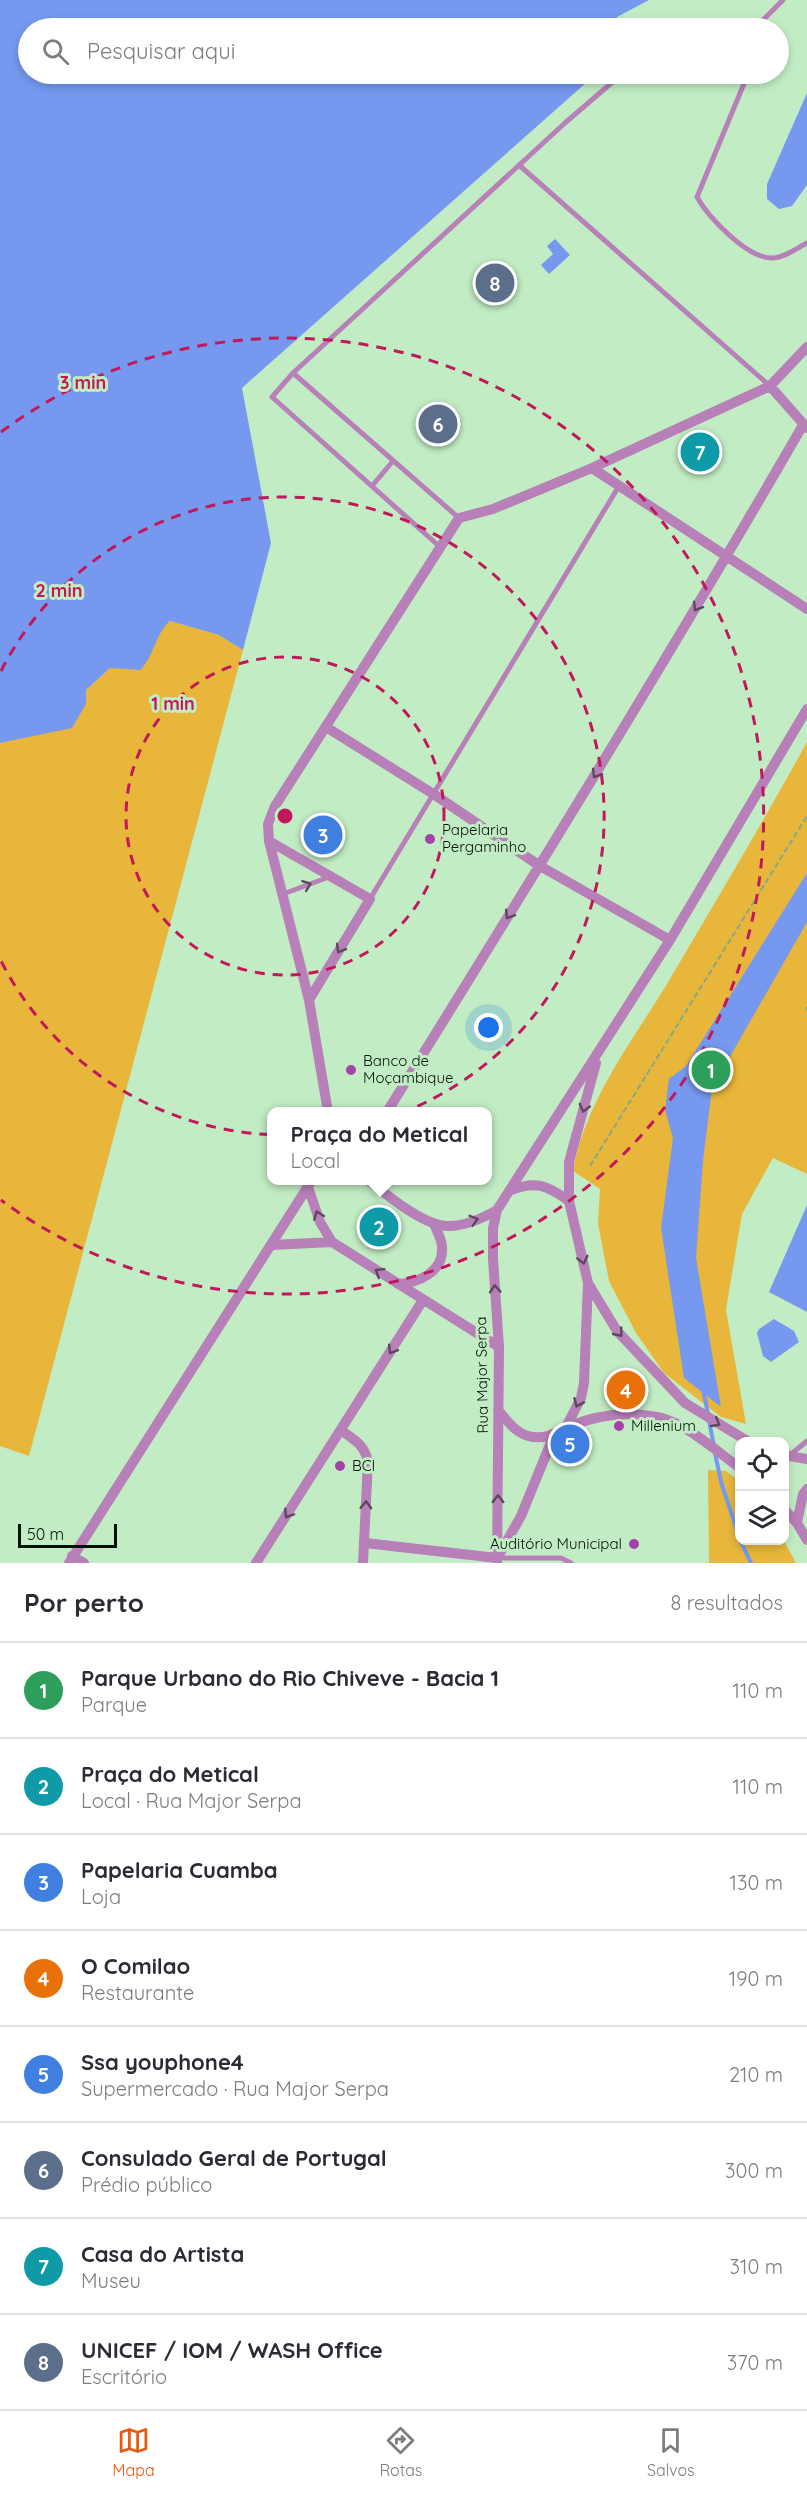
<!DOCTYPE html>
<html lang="pt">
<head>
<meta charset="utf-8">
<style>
	body { margin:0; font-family:Quicksand,sans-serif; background:#f7f7f7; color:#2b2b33 }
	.controls { position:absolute; right:18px; bottom:18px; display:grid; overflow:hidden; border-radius:12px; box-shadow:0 3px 9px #0003 }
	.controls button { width:54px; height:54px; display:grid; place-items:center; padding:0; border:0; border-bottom:2px solid #e1e1e2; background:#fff; color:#2b2b33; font:30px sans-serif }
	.scale { position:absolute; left:18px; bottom:15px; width:99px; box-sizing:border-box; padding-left:6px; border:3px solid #031004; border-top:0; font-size:16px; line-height:21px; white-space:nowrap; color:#031004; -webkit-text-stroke:4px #c2edc4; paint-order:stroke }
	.you { position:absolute; left:489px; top:1028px; width:21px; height:21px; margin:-15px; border:4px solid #fff; border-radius:50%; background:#1a73e8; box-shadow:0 0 0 9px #1a73e833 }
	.badge { display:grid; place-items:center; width:39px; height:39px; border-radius:50%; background:#ea580c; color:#fff; font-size:20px; font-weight:700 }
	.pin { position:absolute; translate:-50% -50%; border:3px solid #fff; box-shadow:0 2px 6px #0006 }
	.popup { position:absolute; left:267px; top:1107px; width:225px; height:78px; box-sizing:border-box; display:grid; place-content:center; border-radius:12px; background:#fff; filter:drop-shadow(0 2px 4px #0005); font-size:20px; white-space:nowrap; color:#7c7c81 }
	.popup b { font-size:22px; color:#2b2b33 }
	.popup::after { content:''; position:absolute; left:50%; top:100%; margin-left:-12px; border:12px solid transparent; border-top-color:#fff }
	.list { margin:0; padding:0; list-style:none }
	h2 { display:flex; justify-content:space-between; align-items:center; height:78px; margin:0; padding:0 24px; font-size:26px }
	h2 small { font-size:20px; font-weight:400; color:#7c7c81 }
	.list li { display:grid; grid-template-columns:39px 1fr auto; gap:18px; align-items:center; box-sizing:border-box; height:96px; padding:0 24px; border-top:2px solid #e1e1e2 }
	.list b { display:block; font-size:22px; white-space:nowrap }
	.list p { margin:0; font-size:20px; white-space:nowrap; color:#7c7c81 }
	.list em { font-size:20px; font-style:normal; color:#7c7c81 }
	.icon { flex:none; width:33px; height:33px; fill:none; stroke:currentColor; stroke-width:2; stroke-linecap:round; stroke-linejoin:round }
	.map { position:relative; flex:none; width:807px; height:1563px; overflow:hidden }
	.search { position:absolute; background:#fff; box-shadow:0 3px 9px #0003; left:18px; right:18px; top:18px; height:66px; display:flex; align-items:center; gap:15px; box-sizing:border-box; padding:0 21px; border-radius:33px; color:#7c7c81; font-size:22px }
	.sheet { height:846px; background:#fff }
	nav { display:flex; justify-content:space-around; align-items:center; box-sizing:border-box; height:84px; border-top:2px solid #e1e1e2; background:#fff; font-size:16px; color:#7c7c81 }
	nav a { display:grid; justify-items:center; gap:3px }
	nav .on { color:#ea580c }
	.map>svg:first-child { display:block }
</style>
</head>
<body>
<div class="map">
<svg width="807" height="1563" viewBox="0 0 807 1563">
	<rect width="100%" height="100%" fill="#c2edc4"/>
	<path fill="#e7b63b" d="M170,621L219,635L243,650L29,1456L0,1446V743L23,737L86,704V690L110,668L145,664L161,629Z
		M807,742V1174L773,1158L742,1214L726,1310L746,1424L721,1417L664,1373L636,1333L609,1281L598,1224L600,1189L573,1171C585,1102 631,1043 667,984C714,904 762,824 807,742Z
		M708,1470L726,1471L739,1481L740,1540L784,1541L796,1563H709Z"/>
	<path fill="#7699ef" d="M0,0H649L617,17L619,28H28V74H596L242,388L271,543L243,650L219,635L170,621C155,634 154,657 140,670L110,668L86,690V704L72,728L0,743Z
		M807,93V185L792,206L779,209L767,199V184Z
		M555,239L570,255L549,274L541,265L553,254L547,246Z
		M807,873V922L712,1088L703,1161L696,1258L721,1407L684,1378L661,1228L673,1138L665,1110L669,1079L686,1066Z
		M807,1205V1312L769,1292Z
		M774,1319L794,1331L799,1342L771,1362L763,1356L757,1333L759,1329Z"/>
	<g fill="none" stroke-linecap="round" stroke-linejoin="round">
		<path stroke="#7699ef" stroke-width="4" d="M703,1389L708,1414
			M709,1421L714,1446
			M715,1453L721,1482L740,1539
			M740,1540L751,1563"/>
		<path stroke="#86a788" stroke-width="2" stroke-dasharray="6 3" stroke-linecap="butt" d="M807,1007V1010
			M590,1166L807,816"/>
		<path stroke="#b780b8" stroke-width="5" d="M755,28L783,0
			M748,74L697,197C708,217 748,259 772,258C784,258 797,248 807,243
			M519,165L770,386
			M293,373L459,518
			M372,486L393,461
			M440,547L272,397L293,373L566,122L622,74
			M283,894L329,877
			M370,899L619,486
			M790,1455L807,1441
			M497,1558H561L571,1563"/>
		<path stroke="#b780b8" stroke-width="10" d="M770,386L807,428
			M592,468L807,609
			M326,727L435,795L540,866L670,940
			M269,841L370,899L309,1000
			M596,1063L569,1162V1201L588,1283L617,1331L685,1403L749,1442
			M328,1112L309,1000L269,841L268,824L275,806L459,518L493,509L592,468L770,386L807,347
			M387,1112C528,885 669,657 803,425
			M368,1180C387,1195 425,1227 449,1226C466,1226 483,1218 497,1210
			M308,1187L320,1222L332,1242L499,1347
			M509,1191C535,1180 547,1185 569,1201
			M272,1245L332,1242
			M398,1284C418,1283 444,1272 442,1247C442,1240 437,1231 434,1224
			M498,1410C508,1422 517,1435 533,1437C548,1439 556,1432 568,1427C598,1414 630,1411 662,1418C686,1424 719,1453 740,1468
			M566,1427L581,1398L584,1383L588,1283
			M342,1431C355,1440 364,1445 368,1461L363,1563
			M784,1455L807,1459
			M784,1509L797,1523L807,1540
			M797,1523L803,1494L807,1489
			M365,1543L497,1558
			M499,1555L521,1516L554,1435
			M72,1556L84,1563
			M69,1563L312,1180
			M256,1563L423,1300
			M497,1563L499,1347L493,1259V1228L497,1210L670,940L807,709"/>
	</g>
	<defs><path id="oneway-chevron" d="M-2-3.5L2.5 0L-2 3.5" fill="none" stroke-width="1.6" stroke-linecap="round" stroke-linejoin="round" transform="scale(1.5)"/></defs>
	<g stroke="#5d485e">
		<use href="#oneway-chevron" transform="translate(697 607) rotate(121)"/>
		<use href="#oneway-chevron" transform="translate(596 774) rotate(121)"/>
		<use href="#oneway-chevron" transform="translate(307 885) rotate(-21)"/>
		<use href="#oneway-chevron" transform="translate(509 915) rotate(122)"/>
		<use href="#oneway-chevron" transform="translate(340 949) rotate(121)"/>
		<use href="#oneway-chevron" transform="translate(584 1108) rotate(105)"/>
		<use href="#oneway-chevron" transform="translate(318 1215) rotate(-111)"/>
		<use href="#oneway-chevron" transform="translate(474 1220) rotate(-16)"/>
		<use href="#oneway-chevron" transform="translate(583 1260) rotate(76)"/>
		<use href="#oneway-chevron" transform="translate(379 1272) rotate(-148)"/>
		<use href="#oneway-chevron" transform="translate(495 1289) rotate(-94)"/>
		<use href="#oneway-chevron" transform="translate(619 1333) rotate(51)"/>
		<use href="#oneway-chevron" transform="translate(392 1350) rotate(122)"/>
		<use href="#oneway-chevron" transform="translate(578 1403) rotate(114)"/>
		<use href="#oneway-chevron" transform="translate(716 1423) rotate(31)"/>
		<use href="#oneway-chevron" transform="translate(498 1499) rotate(-90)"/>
		<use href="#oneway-chevron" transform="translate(366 1505) rotate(-88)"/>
		<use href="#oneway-chevron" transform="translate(288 1514) rotate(123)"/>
	</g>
	<g fill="none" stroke="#c2185b" stroke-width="3" stroke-dasharray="10 8">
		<circle cx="285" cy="816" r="159"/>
		<path d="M1 671A319 319 0 1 1 1 961"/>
		<path d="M1 432A478 478 0 1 1 1 1200"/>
	</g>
	<g fill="#a542a9" stroke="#c2edc4" stroke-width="2">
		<circle cx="430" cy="839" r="6"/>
		<circle cx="351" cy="1070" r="6"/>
		<circle cx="619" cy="1426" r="6"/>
		<circle cx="340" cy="1466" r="6"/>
		<circle cx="634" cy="1544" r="6"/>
	</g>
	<g text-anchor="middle" stroke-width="6" stroke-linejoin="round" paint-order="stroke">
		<g font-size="15" fill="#031004" stroke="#c2edc4" text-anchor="start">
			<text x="442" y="835">Papelaria<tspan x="442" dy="17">Pergaminho</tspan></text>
			<text x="363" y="1066">Banco de<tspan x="363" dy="17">Moçambique</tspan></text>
			<text x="631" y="1431">Millenium</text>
			<text x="352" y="1471">BCI</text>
			<text x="622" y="1549" text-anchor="end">Auditório Municipal</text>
		</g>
		<g font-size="15" fill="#031004" stroke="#c2edc4">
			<text transform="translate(482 1375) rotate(-91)" y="5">Rua Major Serpa</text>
		</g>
	</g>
	<circle cx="285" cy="816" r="9" fill="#c2185b" stroke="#c2edc4" stroke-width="3"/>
	<g font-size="18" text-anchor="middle" font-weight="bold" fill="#c2185b" stroke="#c2edc4" stroke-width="6" stroke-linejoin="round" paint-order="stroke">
		<text x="83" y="389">3 min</text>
		<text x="59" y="597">2 min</text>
		<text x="173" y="710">1 min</text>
	</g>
</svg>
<div class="controls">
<button><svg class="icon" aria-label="locate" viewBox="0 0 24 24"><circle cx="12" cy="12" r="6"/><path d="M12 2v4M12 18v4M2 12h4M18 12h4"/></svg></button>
<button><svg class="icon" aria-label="layers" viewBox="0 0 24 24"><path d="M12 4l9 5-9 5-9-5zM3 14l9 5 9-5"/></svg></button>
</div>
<div class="scale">50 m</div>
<div class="you"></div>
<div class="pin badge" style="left:711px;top:1070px;background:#2e9e5b">1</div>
<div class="pin badge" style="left:379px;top:1227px;background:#0f9aa8">2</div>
<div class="popup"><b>Praça do Metical</b>Local</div>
<div class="pin badge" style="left:323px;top:835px;background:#3f7fe0">3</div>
<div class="pin badge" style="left:626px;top:1390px;background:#e8710a">4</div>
<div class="pin badge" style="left:570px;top:1444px;background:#3f7fe0">5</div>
<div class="pin badge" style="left:438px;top:424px;background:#5c6f8a">6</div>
<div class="pin badge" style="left:700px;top:452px;background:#0f9aa8">7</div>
<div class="pin badge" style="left:495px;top:283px;background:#5c6f8a">8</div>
<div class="search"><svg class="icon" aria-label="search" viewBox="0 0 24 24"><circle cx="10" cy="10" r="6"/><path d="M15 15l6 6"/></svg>Pesquisar aqui</div>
</div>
<section class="sheet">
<h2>Por perto<small>8 resultados</small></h2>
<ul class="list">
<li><span class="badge" style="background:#2e9e5b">1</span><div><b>Parque Urbano do Rio Chiveve - Bacia 1</b><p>Parque</p></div><em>110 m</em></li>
<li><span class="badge" style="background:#0f9aa8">2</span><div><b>Praça do Metical</b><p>Local · Rua Major Serpa</p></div><em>110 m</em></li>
<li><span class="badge" style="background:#3f7fe0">3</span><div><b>Papelaria Cuamba</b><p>Loja</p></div><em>130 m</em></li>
<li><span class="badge" style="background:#e8710a">4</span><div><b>O Comilao</b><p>Restaurante</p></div><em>190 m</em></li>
<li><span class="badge" style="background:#3f7fe0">5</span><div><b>Ssa youphone4</b><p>Supermercado · Rua Major Serpa</p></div><em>210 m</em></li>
<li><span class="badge" style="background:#5c6f8a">6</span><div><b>Consulado Geral de Portugal</b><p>Prédio público</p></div><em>300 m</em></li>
<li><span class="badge" style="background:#0f9aa8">7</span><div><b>Casa do Artista</b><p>Museu</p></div><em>310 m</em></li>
<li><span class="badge" style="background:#5c6f8a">8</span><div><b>UNICEF / IOM / WASH Office</b><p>Escritório</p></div><em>370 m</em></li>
</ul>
</section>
<nav>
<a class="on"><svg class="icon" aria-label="map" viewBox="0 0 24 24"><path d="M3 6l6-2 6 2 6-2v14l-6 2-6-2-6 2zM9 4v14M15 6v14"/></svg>Mapa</a>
<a><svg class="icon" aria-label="directions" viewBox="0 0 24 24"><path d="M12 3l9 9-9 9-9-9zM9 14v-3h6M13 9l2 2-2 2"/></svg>Rotas</a>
<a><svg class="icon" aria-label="saved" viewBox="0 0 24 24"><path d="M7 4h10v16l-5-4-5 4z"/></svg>Salvos</a>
</nav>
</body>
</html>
